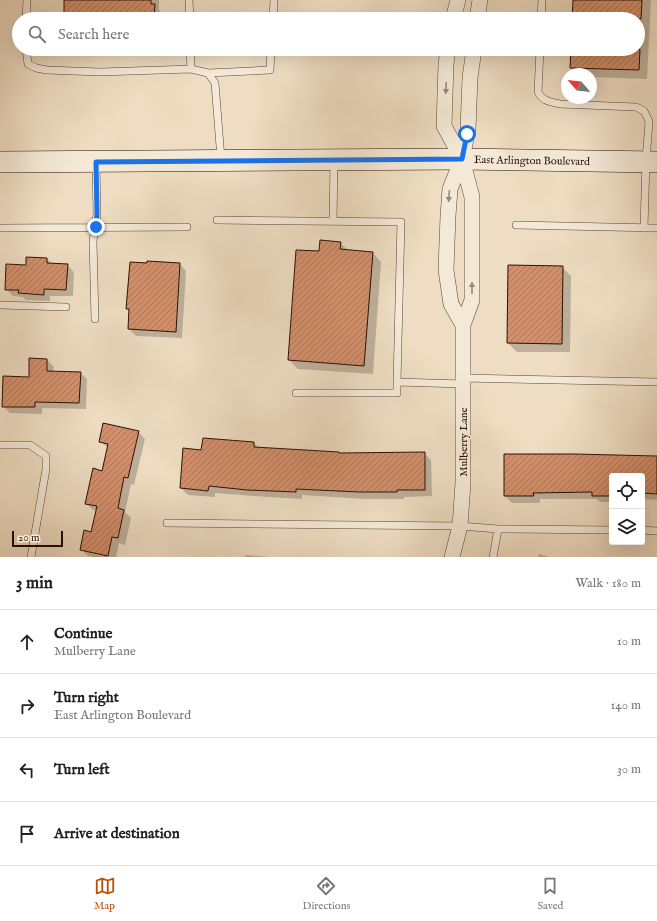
<!DOCTYPE html>
<html lang="en">
<head>
<meta charset="utf-8">
<style>
	body { margin:0; font-family:"IM FELL English",serif; background:#f6f6f6; color:#222 }
	.controls { position:absolute; right:12px; bottom:12px; display:grid; overflow:hidden; border-radius:4px; box-shadow:0 4px 16px #0002 }
	.controls button { width:36px; height:36px; display:grid; place-items:center; padding:0; border:0; border-bottom:1px solid #e0e0e0; background:#fff; color:#222; font:20px sans-serif }
	.compass { position:absolute; left:561px; top:68px; width:36px; height:36px; border-radius:50%; background:#fff; box-shadow:0 4px 16px #0002; rotate:298deg }
	.scale { position:absolute; left:12px; bottom:10px; width:51px; box-sizing:border-box; padding-left:4px; border:2px solid #2a0f03; border-top:0; font-size:11px; line-height:14px; white-space:nowrap; color:#2a0f03; -webkit-text-stroke:3px #f4e9d7; paint-order:stroke }
	.stop { position:absolute; width:12px; height:12px; margin:-9px; border:3px solid #1a73e8; border-radius:50%; background:#fff }
	.stop.end { background:#1a73e8; border-color:#fff; box-shadow:0 1px 4px #0008 }
	.list { margin:0; padding:0; list-style:none }
	h2 { display:flex; justify-content:space-between; align-items:center; height:52px; margin:0; padding:0 16px; font-size:17px }
	h2 small { font-size:13px; font-weight:400; color:#767676 }
	.list li { display:grid; grid-template-columns:26px 1fr auto; gap:12px; align-items:center; box-sizing:border-box; height:64px; padding:0 16px; border-top:1px solid #e0e0e0 }
	.list b { display:block; font-size:15px; white-space:nowrap }
	.list p { margin:0; font-size:13px; white-space:nowrap; color:#767676 }
	.list em { font-size:13px; font-style:normal; color:#767676 }
	.icon { flex:none; width:22px; height:22px; fill:none; stroke:currentColor; stroke-width:2; stroke-linecap:round; stroke-linejoin:round }
	.map { position:relative; flex:none; width:657px; height:557px; overflow:hidden }
	.search { position:absolute; background:#fff; box-shadow:0 4px 16px #0002; left:12px; right:12px; top:12px; height:44px; display:flex; align-items:center; gap:10px; box-sizing:border-box; padding:0 14px; border-radius:22px; color:#767676; font-size:15px }
	.sheet { height:308px; background:#fff }
	nav { display:flex; justify-content:space-around; align-items:center; box-sizing:border-box; height:56px; border-top:1px solid #e0e0e0; background:#fff; font-size:11px; color:#767676 }
	nav a { display:grid; justify-items:center; gap:2px }
	nav .on { color:#b45309 }
	.map>svg:first-child { display:block }
</style>
</head>
<body>
<div class="map">
<svg width="657" height="557" viewBox="0 0 657 557">
	<defs>
		<pattern id="building-hatch" width="6" height="6" patternUnits="userSpaceOnUse"><rect width="6" height="6" fill="#d2916e"/><path d="M-1 1l2-2M0 6l6-6M5 7l2-2" fill="none" stroke="#ab7558"/></pattern>
	</defs>
	<rect width="100%" height="100%" fill="#eeddc2"/>
	<filter id="stains"><feTurbulence type="fractalNoise" baseFrequency=".005" numOctaves="4"/><feColorMatrix values="0 0 0 0 .2 0 0 0 0 .09 0 0 0 0 .02 0 0 0 .5 -.17"/></filter>
	<radialGradient id="worn" r=".72"><stop offset=".6" stop-color="#630" stop-opacity="0"/><stop offset="1" stop-color="#630" stop-opacity=".3"/></radialGradient>
	<path fill="#0003" d="M65,0H159V10L163,14V19H65Z
		M574,0H651L647,79L591,77V74H578L571,67L572,49H638V19H573Z
		M340,243L349,251L373,253L381,262L373,374L298,369L289,360L320,252Z
		M47,259L52,264L67,265L74,272L73,296H50V301L26,300L23,297L13,296L6,289L27,266Z
		M180,264L186,271L182,338L136,336L129,329L130,312L127,309Z
		M509,266L562,267L571,276L570,352H517L508,343Z
		M47,360L54,367L53,372L80,373L87,379L86,409L42,408V414L10,413L3,406Z
		M138,432L145,439L134,485L131,484L125,512L131,518L125,545L119,543L116,557H92L88,556L81,549L92,533L97,511L93,510L86,503L103,472L108,448L100,441Z
		M254,443L259,448L339,452L340,454L424,453L431,460L432,496L404,497V499H366L302,495V499L254,496L215,493V497L188,495L181,488L202,451Z
		M657,456V500L643,499L642,503V476H612V502H600L597,499H540V503H512L505,496Z
		M539,554L549,557H538Z
		M245,555L271,557H245Z"/>
	<path fill="url(#building-hatch)" stroke="#2a0f03" d="M64,0H151V4H155L154,19H64Z
		M573,0H642L641,19H572Z
		M571,49H640L639,70L570,68Z
		M320,240L341,242L340,249L373,252L364,366L288,360L296,250L319,251Z
		M26,257L47,258V263L68,264L66,290L44,289V295L18,293L19,290H5L6,264L26,265Z
		M147,261L180,263L176,332L128,329L129,309H126L130,262L147,263Z
		M508,265L563,266L562,344L507,343Z
		M29,358L47,359V371L81,372L79,403L35,402V407H2L3,376L29,377Z
		M103,423L139,431L128,478L124,477L118,508L124,510L118,538L112,537L108,556L80,550L84,530L91,532L97,506L85,504L93,468L102,471L108,444L99,442Z
		M203,438L254,442V447L339,452V453L425,452V490H397V492H359L296,489V492L247,490L209,486L208,491L180,488L183,448L201,450Z
		M504,454H574L657,456V494L642,493V476H612V496H592V492L533,493L534,496H504Z"/>
	<g fill="none" stroke-linecap="round" stroke-linejoin="round">
		<defs>
			<path id="service" d="M189,0L190,19
				M26,19L27,0
				M273,19L274,0
				M541,19L542,0
				M26,49L28,64L36,68L47,70L100,72L191,69L208,73L215,83L221,159
				M190,49L191,69
				M540,49L538,92C542,101 551,102 560,104L636,107L644,111L649,121L646,161L644,228
				M208,73L270,70L271,49
				M217,220L401,222L397,382L463,384
				M333,221L334,162
				M516,225L657,228
				M0,228L187,227
				M0,305L66,307
				M95,319L93,241L97,214L96,164
				M463,378L657,382
				M296,393H397V382
				M0,445H30L46,456V469L31,557
				M167,523L460,526L498,529L612,530
				M642,530L657,531
				M493,557L498,529"/>
			<path id="minor" d="M453,19L458,0
				M477,19L480,0
				M448,49L446,64L444,126L462,159L472,197V300L463,325V483L460,526L452,557
				M463,325L451,304L446,270L448,216L450,189L462,159L468,129L470,78L474,49"/>
			<path id="secondary" d="M0,162L462,159L657,162"/>
		</defs>
		<use href="#service" stroke="#5b4233" stroke-width="8"/>
		<use href="#minor" stroke="#5b4233" stroke-width="16"/>
		<use href="#secondary" stroke="#2a0f03" stroke-width="22"/>
		<use href="#service" stroke="#f4e9d7" stroke-width="7"/>
		<use href="#minor" stroke="#f4e9d7" stroke-width="15"/>
		<use href="#secondary" stroke="#f4e9d7" stroke-width="21"/>
	</g>
	<defs><path id="oneway-solid" d="M-6-.8H1V-3.2L6.5 0L1 3.2V.8H-6Z"/></defs>
	<g fill="#998778">
		<use href="#oneway-solid" transform="translate(446 88) rotate(92)"/>
		<use href="#oneway-solid" transform="translate(449 196) rotate(94)"/>
		<use href="#oneway-solid" transform="translate(472 288) rotate(-90)"/>
	</g>
	<g fill="none" stroke-linecap="round" stroke-linejoin="round">
		<path stroke="#1a73e8" stroke-width="5" d="M96,227L97,214L96,162L462,159L467,134"/>
	</g>
	<g text-anchor="middle" stroke-width="3" stroke-linejoin="round" paint-order="stroke">
		<g font-size="11" fill="#2a0f03" stroke="#f4e9d7">
			<text transform="translate(532 160) rotate(1)" y="4">East Arlington Boulevard</text>
			<text transform="translate(463 442) rotate(-90)" y="4">Mulberry Lane</text>
		</g>
	</g>
	<rect width="100%" height="100%" filter="url(#stains)"/>
	<rect width="100%" height="100%" fill="url(#worn)"/>
</svg>
<div class="controls">
<button><svg class="icon" aria-label="locate" viewBox="0 0 24 24"><circle cx="12" cy="12" r="6"/><path d="M12 2v4M12 18v4M2 12h4M18 12h4"/></svg></button>
<button><svg class="icon" aria-label="layers" viewBox="0 0 24 24"><path d="M12 4l9 5-9 5-9-5zM3 14l9 5 9-5"/></svg></button>
</div>
<svg class="compass" viewBox="-18 -18 36 36"><path d="M0-13l5 13h-10z" fill="#e53935"/><path d="M0 13l5-13h-10z" fill="#767676"/></svg>
<div class="scale">20 m</div>
<div class="stop" style="left:467px;top:134px"></div>
<div class="stop end" style="left:96px;top:227px"></div>
<div class="search"><svg class="icon" aria-label="search" viewBox="0 0 24 24"><circle cx="10" cy="10" r="6"/><path d="M15 15l6 6"/></svg>Search here</div>
</div>
<section class="sheet">
<h2>3 min<small>Walk · 180 m</small></h2>
<ul class="list">
<li><svg class="icon" aria-label="ahead" viewBox="0 0 24 24"><path d="M12 20V5M6 11l6-6 6 6"/></svg><div><b>Continue</b><p>Mulberry Lane</p></div><em>10 m</em></li>
<li><svg class="icon" aria-label="right" viewBox="0 0 24 24"><path d="M7 20v-9h11M14 6l5 5-5 5"/></svg><div><b>Turn right</b><p>East Arlington Boulevard</p></div><em>140 m</em></li>
<li><svg class="icon" aria-label="left" viewBox="0 0 24 24"><path d="M17 20v-9H6M10 6l-5 5 5 5"/></svg><div><b>Turn left</b></div><em>30 m</em></li>
<li><svg class="icon" aria-label="arrive" viewBox="0 0 24 24"><path d="M6 21V4h12l-3 4 3 4H6"/></svg><div><b>Arrive at destination</b></div></li>
</ul>
</section>
<nav>
<a class="on"><svg class="icon" aria-label="map" viewBox="0 0 24 24"><path d="M3 6l6-2 6 2 6-2v14l-6 2-6-2-6 2zM9 4v14M15 6v14"/></svg>Map</a>
<a><svg class="icon" aria-label="directions" viewBox="0 0 24 24"><path d="M12 3l9 9-9 9-9-9zM9 14v-3h6M13 9l2 2-2 2"/></svg>Directions</a>
<a><svg class="icon" aria-label="saved" viewBox="0 0 24 24"><path d="M7 4h10v16l-5-4-5 4z"/></svg>Saved</a>
</nav>
</body>
</html>
